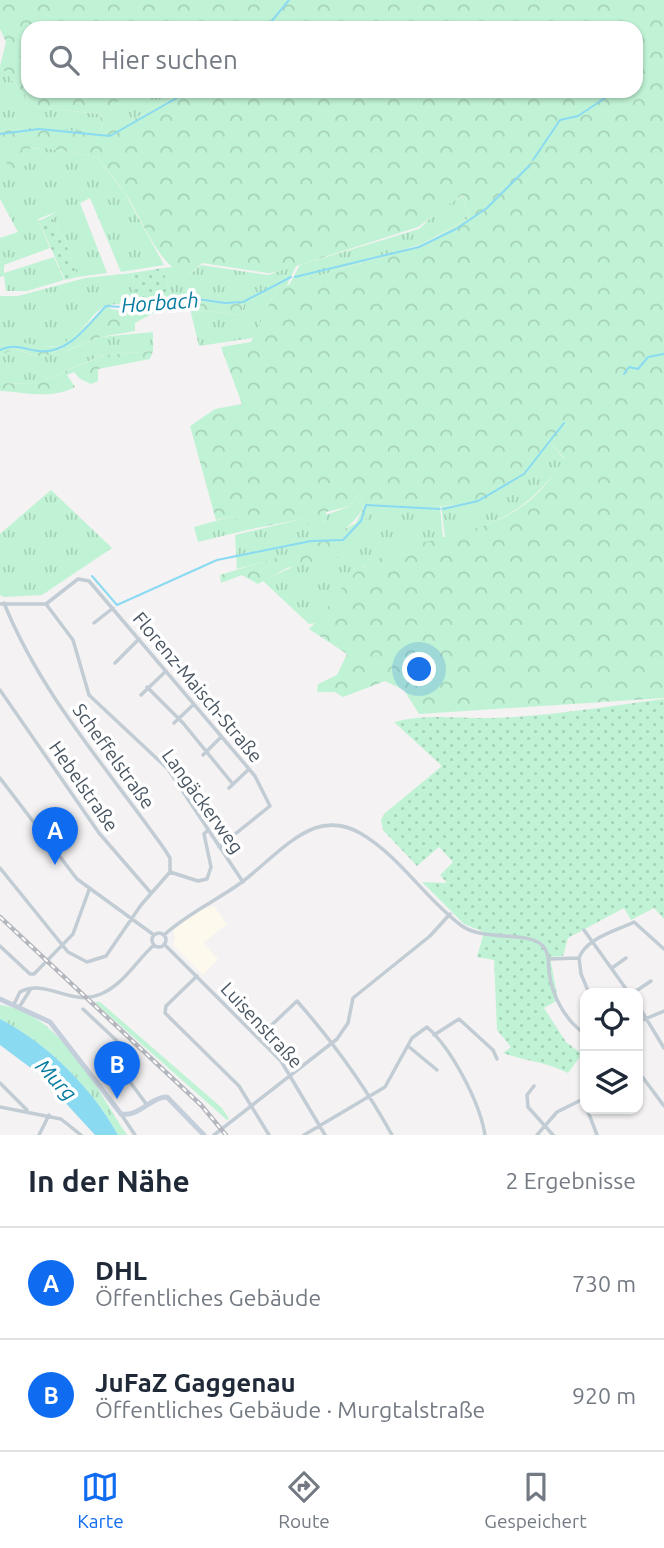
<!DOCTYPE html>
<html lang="de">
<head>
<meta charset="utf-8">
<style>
	body { margin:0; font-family:Ubuntu,sans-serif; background:#f2f2f3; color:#1f2937 }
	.controls { position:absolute; right:21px; bottom:21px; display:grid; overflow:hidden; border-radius:14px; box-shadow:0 2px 5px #0004 }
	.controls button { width:63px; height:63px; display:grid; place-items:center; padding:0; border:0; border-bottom:2px solid #e0e1e3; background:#fff; color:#1f2937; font:35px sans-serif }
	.you { position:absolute; left:420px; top:670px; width:24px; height:24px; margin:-18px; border:5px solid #fff; border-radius:50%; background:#1a73e8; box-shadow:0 0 0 10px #1a73e833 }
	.badge { display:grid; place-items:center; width:46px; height:46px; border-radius:50%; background:#0f6cf1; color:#fff; font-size:23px; font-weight:700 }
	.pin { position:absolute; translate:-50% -58px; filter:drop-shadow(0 2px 4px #0008) }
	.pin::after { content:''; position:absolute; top:37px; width:24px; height:21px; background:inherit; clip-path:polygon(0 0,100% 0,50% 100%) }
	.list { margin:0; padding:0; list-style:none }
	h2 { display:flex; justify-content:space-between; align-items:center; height:91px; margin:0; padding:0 28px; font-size:30px }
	h2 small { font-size:23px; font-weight:400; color:#747a83 }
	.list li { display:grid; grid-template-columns:46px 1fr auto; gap:21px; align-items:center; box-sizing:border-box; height:112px; padding:0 28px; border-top:2px solid #e0e1e3 }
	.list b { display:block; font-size:26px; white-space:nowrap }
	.list p { margin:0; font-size:23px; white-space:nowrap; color:#747a83 }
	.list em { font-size:23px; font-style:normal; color:#747a83 }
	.icon { flex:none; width:38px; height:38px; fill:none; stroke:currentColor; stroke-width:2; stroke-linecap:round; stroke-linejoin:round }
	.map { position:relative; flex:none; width:664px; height:1135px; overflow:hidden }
	.search { position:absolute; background:#fff; box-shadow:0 2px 5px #0004; left:21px; right:21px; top:21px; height:77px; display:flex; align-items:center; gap:18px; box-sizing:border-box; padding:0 24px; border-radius:21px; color:#747a83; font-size:26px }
	.sheet { height:315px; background:#fff }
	nav { display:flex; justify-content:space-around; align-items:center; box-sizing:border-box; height:98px; border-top:2px solid #e0e1e3; background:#fff; font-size:19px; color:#747a83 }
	nav a { display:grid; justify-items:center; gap:4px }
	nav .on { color:#0f6cf1 }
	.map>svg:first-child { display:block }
</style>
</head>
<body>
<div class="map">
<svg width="664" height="1135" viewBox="0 0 664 1135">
	<defs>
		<pattern id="grass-tufts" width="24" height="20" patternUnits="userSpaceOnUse" patternTransform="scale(1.75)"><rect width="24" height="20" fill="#c0f3d5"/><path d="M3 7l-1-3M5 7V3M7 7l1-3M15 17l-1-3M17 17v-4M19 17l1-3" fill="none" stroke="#a6d2b9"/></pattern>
		<pattern id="forest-crowns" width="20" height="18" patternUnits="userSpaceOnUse" patternTransform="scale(1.75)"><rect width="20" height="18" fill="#c0f3d5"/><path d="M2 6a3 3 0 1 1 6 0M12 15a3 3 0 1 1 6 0" fill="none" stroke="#a6d2b9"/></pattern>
		<pattern id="garden-dots" width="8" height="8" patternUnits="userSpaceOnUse" patternTransform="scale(1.75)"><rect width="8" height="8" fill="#c0f3d5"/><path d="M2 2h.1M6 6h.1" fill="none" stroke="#a6d2b9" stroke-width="1.8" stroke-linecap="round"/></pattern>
	</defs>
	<rect width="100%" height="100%" fill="#f4f2f2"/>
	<path fill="#fef9ed" d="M214,906L227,924L203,943L218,959L203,975L173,945L175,937L173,930L198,911Z"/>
	<path fill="url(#grass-tufts)" d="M0,66L25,95L27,106L100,114L102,132L0,129Z
		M140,91H183L125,124L119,122L113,102Z
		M46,148L97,157L125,193L164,265L121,272L90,198L80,203L107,273L78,277L63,235L60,236L51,215L56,212L38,219L50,248L4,265V273L54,257L64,280L27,291H6L4,276L0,277V238L18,232L0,199V154L14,172L21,149Z
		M462,196L469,218L422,244L289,285L300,265L419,229L439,210Z
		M297,264L287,285L277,288L253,338L199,346L190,309L241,315L244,305L189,296L137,309V306C98,300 101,309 77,334C72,339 65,341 59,346C39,349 18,339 0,346V296H18L85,278L132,273L137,305L170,294L163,268L172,267L188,276L201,265L268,275Z
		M153,332V351L103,355L35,384L0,383V355L16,349C40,359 42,358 65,347L67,351L100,337Z
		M549,441L564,459C536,504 497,527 445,537L441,506C492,509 520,477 549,441Z
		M51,490L112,548L42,595L4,597L0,595V534Z
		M359,494L364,506C344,547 279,557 237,569L235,535L301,519L325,521L326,515L350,506Z
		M375,501L440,506L443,538L363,566L325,615L316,623L309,624L263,581C287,568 347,547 362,525C367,518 369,509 375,501Z
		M233,516L247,530L198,542L194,527Z
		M94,1002H100L222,1108L229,1119L227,1120Z
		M0,1005C61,1013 96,1089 127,1135H118C93,1089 47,1043 0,1019Z"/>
	<path fill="url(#forest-crowns)" fill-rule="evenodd" d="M0,0H664V698L419,714L404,690L385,681L343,697L335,692H317L318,684L337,675L347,654L309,629C329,611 343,578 366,565C441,523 514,546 564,458L549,441C537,455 527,472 513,484C476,515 418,505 375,501L362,527L337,558L287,568L258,584L242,575L221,583L220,575L309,548L356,523L364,506L359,494L350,506L326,512V520L308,525L301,519L247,530L233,516L216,520L190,426L215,409L242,404L221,347L251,342L277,288L422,245L469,218L462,195L418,227L284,270L268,273L202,263L188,276C158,267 143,220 127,196C118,182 107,170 97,157L46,148L22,149L30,163L13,172L0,154V129L102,131L100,114L27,106L25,95L0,66L6,42L0,29ZM28,28H636V91H183L125,124L119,122L114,103L140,91H28Z
		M189,296L244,305L241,315L190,309L157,311L135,323V331L100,337L66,351L64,347C42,359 40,358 16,349L0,355V346C25,336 34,350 59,346L67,338L74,337L105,306C128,319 164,303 189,296Z
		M153,351L150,359L98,369V381L91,384L80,379L74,372L67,375L75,387C50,400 27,392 0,391V383L35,384L104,355Z"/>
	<path fill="url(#garden-dots)" d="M51,215L60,236L63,235L78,277L65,280L39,221Z
		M163,268L170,294L137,306L132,273Z
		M664,699V919L654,908L631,920L624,908L568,938L563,956L550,957L558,1000L544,1008L566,1042L582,1054L568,1073C547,1062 526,1061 503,1053L511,1047L497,1030L494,960L477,957L484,932L464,924L422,882L447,883L440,875L453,862L439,847L417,866L383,830L381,820L384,814L442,766L394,722C428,713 461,719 496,718C553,716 608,706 664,699Z"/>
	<path fill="#8adaf2" d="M0,1019C47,1043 93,1089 118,1135H95L39,1074L0,1045Z"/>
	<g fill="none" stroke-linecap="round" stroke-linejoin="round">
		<path stroke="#8adaf2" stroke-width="2" d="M266,28L289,0
			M0,134L39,129L110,136L189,91
			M533,160L560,120L578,116L611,94
			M295,277L419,247L456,229L487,208L530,165
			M0,350C16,343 22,349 38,351C68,355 88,325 106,306L136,308L184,297L225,303L243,302L291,277
			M624,374L629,367L638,369L648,357L664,354
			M443,509L478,501L524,474L564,423
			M92,576L117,605L217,560L311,541L343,540L361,521L366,505L440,509"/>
		<path stroke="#c2ccd4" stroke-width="3.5" d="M0,604H46
			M46,604L78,579L89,581L255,776L270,806L219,847
			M46,604L73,640L89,695L168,769L243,882
			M94,623L113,608
			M115,663L139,639
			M147,687L183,723L232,783
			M0,690L99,833L151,893
			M141,695L166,671
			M174,723L194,704
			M203,755L221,737
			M0,778L77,879L154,935
			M229,788L249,769
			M0,868L68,952L87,962L106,956L141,905L170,872V858L165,850C109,770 41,695 4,603
			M170,872L198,881L207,879L211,867L204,834L208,830
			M584,930L629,993
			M152 940a7 7 0 1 1 14 0a7 7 0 1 1-14 0Z
			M164,935C188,913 216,901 242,882C265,865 288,838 315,828C330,823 346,825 360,833C400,856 426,900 462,926C485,942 528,930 543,946C550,954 548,963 549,972C552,996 565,1020 585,1034
			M164,944L281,1061L325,1135
			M0,946L30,974H34L73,934L89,890
			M579,958L581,974L589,993
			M549,959L579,958C586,938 616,931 634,922L664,949
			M612,968L626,958
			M197,976L166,1006L165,1013L239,1086L269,1135
			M633,993L651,981
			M14,1004L20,992C47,978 70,1007 101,994C124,984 136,961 154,945
			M638,1005L664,1048
			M20,1006L30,990
			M83,1009L133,1056L122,1071L147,1105
			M638,1022L664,1011
			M434,1035L459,1019L493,1050L497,1059
			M259,1037L297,1001C334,1043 365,1086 392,1135
			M408,1046L437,1070
			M638,1071L664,1106
			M0,1083L27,1110
			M534,1086L527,1095L528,1107L553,1135
			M0,1107L61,1119L81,1135
			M587,1109L597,1135
			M121,1114L135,1135
			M39,1135L49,1115
			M214,1135L337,1039L348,1023L353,998L430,936L450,914
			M304,1135L385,1087L412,1038L427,1027C452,1049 480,1103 485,1135
			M537,1135L557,1112L585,1098"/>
		<path stroke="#c4cfdb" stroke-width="5" d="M0,999L50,1022L121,1114C140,1117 150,1097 167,1097L204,1135"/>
		<defs>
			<path id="rail" d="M0,917L201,1105L226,1135"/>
		</defs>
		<use href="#rail" stroke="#b4b7bd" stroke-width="4.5"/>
		<use href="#rail" stroke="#fff" stroke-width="2" stroke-dasharray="5" stroke-linecap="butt"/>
	</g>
	<g text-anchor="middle" stroke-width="7" stroke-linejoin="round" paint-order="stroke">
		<g font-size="19" fill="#485561" stroke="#fff">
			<text transform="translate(198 687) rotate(50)" y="7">Florenz-Maisch-Straße</text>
			<text transform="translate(114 756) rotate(54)" y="7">Scheffelstraße</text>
			<text transform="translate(84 786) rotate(55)" y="7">Hebelstraße</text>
			<text transform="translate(203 801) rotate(54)" y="7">Langäckerweg</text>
			<text transform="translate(262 1025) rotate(47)" y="7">Luisenstraße</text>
		</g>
		<g font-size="21" font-style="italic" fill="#057ba0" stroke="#fff">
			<text transform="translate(160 303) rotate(-4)" y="7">Horbach</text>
			<text transform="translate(56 1080) rotate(46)" y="7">Murg</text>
		</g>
	</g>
</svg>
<div class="controls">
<button><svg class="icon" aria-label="locate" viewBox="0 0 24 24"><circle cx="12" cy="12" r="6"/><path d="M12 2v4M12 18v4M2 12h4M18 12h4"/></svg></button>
<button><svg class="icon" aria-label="layers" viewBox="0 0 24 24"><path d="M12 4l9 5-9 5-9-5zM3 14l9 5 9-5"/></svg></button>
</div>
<div class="you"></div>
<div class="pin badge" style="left:55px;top:865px">A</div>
<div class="pin badge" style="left:117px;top:1099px">B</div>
<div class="search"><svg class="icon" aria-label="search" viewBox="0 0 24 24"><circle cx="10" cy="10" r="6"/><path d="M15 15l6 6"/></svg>Hier suchen</div>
</div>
<section class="sheet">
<h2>In der Nähe<small>2 Ergebnisse</small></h2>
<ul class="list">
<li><span class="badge">A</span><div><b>DHL</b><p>Öffentliches Gebäude</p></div><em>730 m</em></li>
<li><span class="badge">B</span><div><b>JuFaZ Gaggenau</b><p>Öffentliches Gebäude · Murgtalstraße</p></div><em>920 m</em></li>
</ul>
</section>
<nav>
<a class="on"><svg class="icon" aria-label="map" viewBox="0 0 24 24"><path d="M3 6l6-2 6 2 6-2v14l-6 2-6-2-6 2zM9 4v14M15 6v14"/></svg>Karte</a>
<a><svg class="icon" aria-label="directions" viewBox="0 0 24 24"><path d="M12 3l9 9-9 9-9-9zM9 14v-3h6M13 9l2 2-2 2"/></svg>Route</a>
<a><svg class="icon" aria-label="saved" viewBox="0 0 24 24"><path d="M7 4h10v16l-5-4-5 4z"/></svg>Gespeichert</a>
</nav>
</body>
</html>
